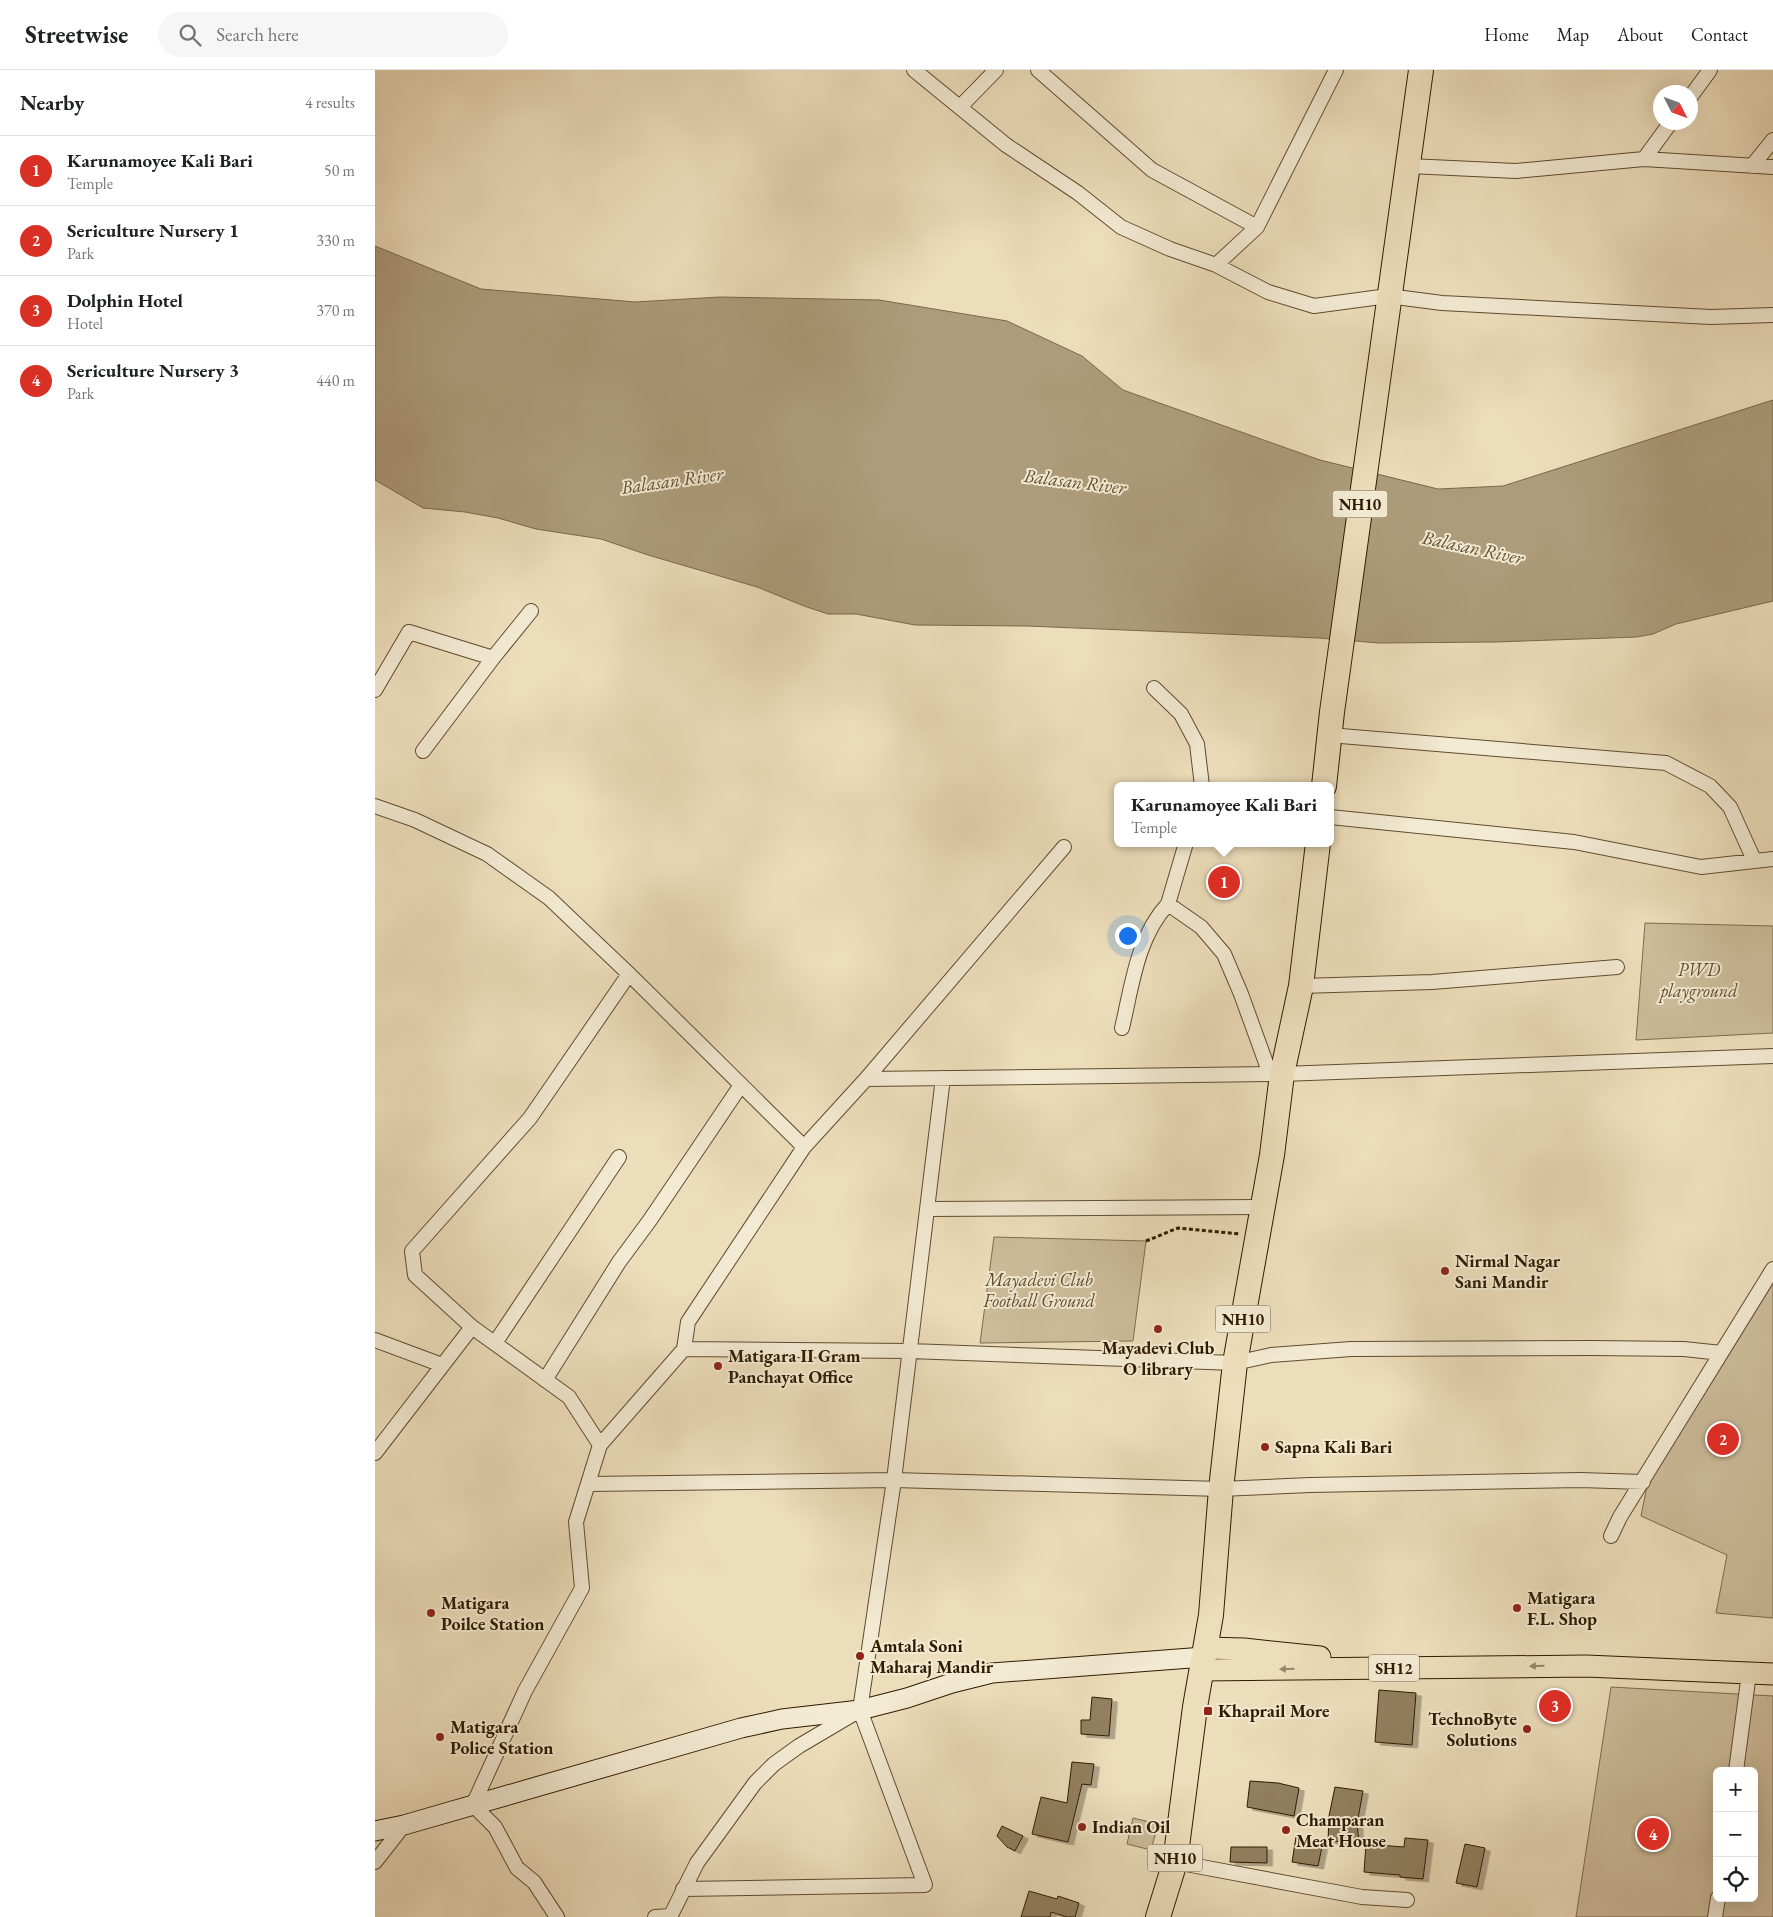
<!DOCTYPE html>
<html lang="en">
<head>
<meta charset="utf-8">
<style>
	body { margin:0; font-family:"EB Garamond",serif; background:#f6f6f6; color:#202124 }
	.controls { position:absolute; right:15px; bottom:15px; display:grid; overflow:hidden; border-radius:8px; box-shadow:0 5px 20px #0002 }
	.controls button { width:45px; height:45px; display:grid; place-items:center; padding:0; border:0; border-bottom:1px solid #e0e0e0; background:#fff; color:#202124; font:25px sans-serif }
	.compass { position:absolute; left:1278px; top:15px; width:45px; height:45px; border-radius:50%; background:#fff; box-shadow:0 5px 20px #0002; rotate:132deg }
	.you { position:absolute; left:752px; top:865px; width:18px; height:18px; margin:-12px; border:4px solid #fff; border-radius:50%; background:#1a73e8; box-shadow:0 0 0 8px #1a73e833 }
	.badge { display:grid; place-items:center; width:32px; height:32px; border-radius:50%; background:#d93025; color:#fff; font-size:16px; font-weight:700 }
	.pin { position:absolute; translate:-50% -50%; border:2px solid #fff; box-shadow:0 1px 5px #0006 }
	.popup { position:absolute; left:739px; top:712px; width:220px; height:65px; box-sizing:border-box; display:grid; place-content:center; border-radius:8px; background:#fff; filter:drop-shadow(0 1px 4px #0005); font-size:16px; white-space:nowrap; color:#757577 }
	.popup b { font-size:19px; color:#202124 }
	.popup::after { content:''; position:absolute; left:50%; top:100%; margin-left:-10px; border:10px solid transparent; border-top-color:#fff }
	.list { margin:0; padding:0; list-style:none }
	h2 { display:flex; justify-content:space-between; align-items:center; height:65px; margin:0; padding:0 20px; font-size:21px }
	h2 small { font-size:16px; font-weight:400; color:#757577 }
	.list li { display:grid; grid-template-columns:32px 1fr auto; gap:15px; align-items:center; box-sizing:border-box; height:70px; padding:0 20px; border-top:1px solid #e0e0e0 }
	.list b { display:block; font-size:19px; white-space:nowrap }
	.list p { margin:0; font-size:16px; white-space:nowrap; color:#757577 }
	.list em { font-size:16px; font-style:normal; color:#757577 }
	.icon { flex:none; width:28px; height:28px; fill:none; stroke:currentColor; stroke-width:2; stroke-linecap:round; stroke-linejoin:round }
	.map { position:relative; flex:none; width:1398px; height:1847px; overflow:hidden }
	header { display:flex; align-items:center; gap:30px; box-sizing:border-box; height:70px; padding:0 25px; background:#fff; border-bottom:1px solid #e0e0e0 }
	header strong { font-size:24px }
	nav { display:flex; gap:28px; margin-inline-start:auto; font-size:18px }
	.search { width:350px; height:45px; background:#f6f6f6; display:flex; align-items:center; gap:12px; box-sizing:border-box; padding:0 18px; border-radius:28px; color:#757577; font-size:19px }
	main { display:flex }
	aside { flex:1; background:#fff }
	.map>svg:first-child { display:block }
</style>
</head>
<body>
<header>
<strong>Streetwise</strong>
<div class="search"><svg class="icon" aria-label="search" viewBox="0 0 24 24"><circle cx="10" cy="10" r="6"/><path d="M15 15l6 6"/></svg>Search here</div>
<nav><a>Home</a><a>Map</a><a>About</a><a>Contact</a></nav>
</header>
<main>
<aside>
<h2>Nearby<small>4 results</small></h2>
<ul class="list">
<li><span class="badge">1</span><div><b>Karunamoyee Kali Bari</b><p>Temple</p></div><em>50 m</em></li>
<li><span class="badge">2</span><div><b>Sericulture Nursery 1</b><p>Park</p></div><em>330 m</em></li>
<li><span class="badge">3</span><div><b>Dolphin Hotel</b><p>Hotel</p></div><em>370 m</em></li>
<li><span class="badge">4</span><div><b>Sericulture Nursery 3</b><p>Park</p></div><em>440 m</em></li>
</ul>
</aside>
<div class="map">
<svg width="1398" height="1847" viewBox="0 0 1398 1847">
	<defs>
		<filter id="shadow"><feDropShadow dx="5.5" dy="3" stdDeviation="0" flood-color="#0004"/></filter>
	</defs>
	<rect width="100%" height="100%" fill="#eddebb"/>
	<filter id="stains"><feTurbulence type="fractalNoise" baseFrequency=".004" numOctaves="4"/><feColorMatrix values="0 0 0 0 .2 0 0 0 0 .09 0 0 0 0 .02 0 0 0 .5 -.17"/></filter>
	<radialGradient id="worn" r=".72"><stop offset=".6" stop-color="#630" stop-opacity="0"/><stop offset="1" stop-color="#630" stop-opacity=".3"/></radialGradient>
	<path fill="#cdbd9b" stroke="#7e6c4e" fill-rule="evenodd" d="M1270,853L1398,856V963L1261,970Z
		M619,1167L771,1171L758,1271L605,1273Z
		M1398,1213V1548L1341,1543L1352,1485L1266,1446L1272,1416L1280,1399Z
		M1236,1617L1398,1626V1847H1201ZM1342,1701H1379V1828H1342Z
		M758,1748L783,1754L776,1780L752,1774Z"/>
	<path fill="#ad9c7b" stroke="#7b684a" d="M0,176L106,219L260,232L345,227L504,230L632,251L707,286L748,320L945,390L1063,419L1128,416L1398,330V531L1301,554L1278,564L1262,567L1121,572L1004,573L944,568L652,556L540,555L481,544H453L429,536L382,517L273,485L226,469L161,459L123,448L90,442L48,438L0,410Z"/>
	<path fill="#928061" stroke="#301b00" filter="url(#shadow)" d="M1004,1620L1041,1623L1037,1675L1000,1672Z
		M717,1627L737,1629L734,1666L706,1664V1650H715Z
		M697,1692L719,1694L716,1715L707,1714L693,1772L657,1764L666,1727L692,1733Z
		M875,1711L903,1713L924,1718L919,1746L872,1737Z
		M960,1717L988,1721L982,1754L984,1772L953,1771L954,1746Z
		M627,1756L648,1766L640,1781L632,1777L622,1766Z
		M921,1767L948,1772L943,1796L917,1792Z
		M1030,1768L1053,1770L1048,1809L1025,1807V1805L989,1802L991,1774L1029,1777Z
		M1090,1774L1110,1778L1102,1817L1081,1813Z
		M856,1777H892V1793L855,1792Z
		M654,1821L682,1829L683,1826L704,1833L700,1847H692L676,1842L675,1847H646Z"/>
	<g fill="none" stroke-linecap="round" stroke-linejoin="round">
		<defs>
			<path id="street" d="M539,0L631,75L703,123L746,157L795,179L841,195L893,222L939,236L1013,226L1067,233L1336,247L1398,245
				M663,0L777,100L882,157
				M1316,26L1335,0
				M585,37L621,0
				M1269,89L1296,52
				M1034,96L1141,101L1269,89L1398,97
				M1377,96L1398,70
				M841,195L882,157L961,0
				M779,618L806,644L822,674L827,716
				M0,620L34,562L118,588
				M954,665L1291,693L1335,716L1355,737L1379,790
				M48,681L118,588L156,541
				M0,736L40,750L112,784L174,828L254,904L429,1077
				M955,747L1199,772L1326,797L1398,789
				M811,773L793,834L826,857L849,884L866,924L895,1004
				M926,916L1057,912L1242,897
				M747,958C757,916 762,867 793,834
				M491,1009L907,1004L1398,986
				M552,1139L887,1137
				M0,1270L67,1295
				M120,1273L244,1087
				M309,1279L535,1281L860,1293L896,1285L976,1279L1216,1278L1309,1279L1346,1283
				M170,1310L244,1192L275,1150L366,1015
				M225,1375L194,1327L97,1257L40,1205L37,1181L155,1048L254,904
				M0,1383L97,1257
				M213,1414L519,1410L846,1419L935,1415L1150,1411L1205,1410L1268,1412
				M1236,1466L1245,1447L1398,1199
				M1361,1701L1374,1603
				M0,1792L29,1755
				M800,1792L987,1827L1032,1830
				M308,1819L550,1815L485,1640L519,1410L568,1008
				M182,1847L159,1812L142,1798L120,1757L98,1735L150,1621L207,1518L201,1452L225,1375L309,1279L313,1252L429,1077L491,1009L689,777
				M280,1847L295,1846
				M295,1847L322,1793L380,1713L399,1694L424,1676L480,1643
				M1340,1847L1343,1828"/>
			<path id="secondary" d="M0,1761L29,1755L366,1658L407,1649L485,1640L532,1628L577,1613L617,1603L829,1587"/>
			<path id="primary" d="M831,1578L869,1579L945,1587
				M827,1600L1211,1596L1398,1604"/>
			<path id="highway" d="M949,716L957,642L1046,0
				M783,1847L800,1792L820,1637L836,1545L846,1419L860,1293L897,1085L907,1004L926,916L943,773"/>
		</defs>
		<use href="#street" stroke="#5f4c2f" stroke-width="16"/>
		<use href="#secondary" stroke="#301b00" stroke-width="21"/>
		<use href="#primary" stroke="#301b00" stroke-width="23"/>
		<use href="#highway" stroke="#301b00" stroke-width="26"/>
		<path stroke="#301b00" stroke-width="3" stroke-dasharray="4 2.5" stroke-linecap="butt" d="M771,1171L803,1158L865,1164"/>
		<use href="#street" stroke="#f3ead3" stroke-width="14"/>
		<use href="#secondary" stroke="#f3ead3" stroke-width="19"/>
		<use href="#primary" stroke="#eddebb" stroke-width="21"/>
		<use href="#highway" stroke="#eddebb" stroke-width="24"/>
	</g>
	<defs><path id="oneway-solid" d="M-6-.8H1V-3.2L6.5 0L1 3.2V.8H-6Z" transform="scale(1.25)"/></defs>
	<g fill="#988667">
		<use href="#oneway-solid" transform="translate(1162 1596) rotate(179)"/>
		<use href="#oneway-solid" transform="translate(912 1599) rotate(179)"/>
	</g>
	<g fill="#8f2418" stroke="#f3ead3" stroke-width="2">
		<circle cx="1070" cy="1201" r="5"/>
		<circle cx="783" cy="1259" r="5"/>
		<circle cx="343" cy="1296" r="5"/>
		<circle cx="890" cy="1377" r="5"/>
		<circle cx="1142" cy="1538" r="5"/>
		<circle cx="56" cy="1543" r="5"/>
		<circle cx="485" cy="1586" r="5"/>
		<rect x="828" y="1636" width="10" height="10" rx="2.5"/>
		<circle cx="1152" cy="1659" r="5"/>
		<circle cx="65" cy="1667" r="5"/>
		<circle cx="707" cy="1757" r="5"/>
		<circle cx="911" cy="1760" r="5"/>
	</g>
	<g text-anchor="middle" stroke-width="4" stroke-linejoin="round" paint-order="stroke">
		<g fill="#f3ead3" stroke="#6a593f" stroke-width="1">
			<rect x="957.5" y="420.5" width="55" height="27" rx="4"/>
			<rect x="840.5" y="1235.5" width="55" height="27" rx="4"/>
			<rect x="994" y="1584.5" width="50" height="27" rx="4"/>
			<rect x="772.5" y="1774.5" width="55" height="27" rx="4"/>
		</g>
		<g font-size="16" font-weight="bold" fill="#301b00">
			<text x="985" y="440">NH10</text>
			<text x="868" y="1255">NH10</text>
			<text x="1019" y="1604">SH12</text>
			<text x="800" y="1794">NH10</text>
		</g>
		<g font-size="18" font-style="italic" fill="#5f4c2e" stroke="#f3ead3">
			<text x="1324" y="906">PWD<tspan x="1324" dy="21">playground</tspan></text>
			<text x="664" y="1216">Mayadevi Club<tspan x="664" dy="21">Football Ground</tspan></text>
		</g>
		<g font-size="18" font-weight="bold" fill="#301b00" stroke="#f3ead3" text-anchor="start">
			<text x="1080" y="1197">Nirmal Nagar<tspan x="1080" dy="21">Sani Mandir</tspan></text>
			<text x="783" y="1284" text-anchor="middle">Mayadevi Club<tspan x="783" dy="21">O library</tspan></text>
			<text x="353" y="1292">Matigara II Gram<tspan x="353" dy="21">Panchayat Office</tspan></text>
			<text x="900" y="1383">Sapna Kali Bari</text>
			<text x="1152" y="1534">Matigara<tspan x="1152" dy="21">F.L. Shop</tspan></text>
			<text x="66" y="1539">Matigara<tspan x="66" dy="21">Poilce Station</tspan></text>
			<text x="495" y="1582">Amtala Soni<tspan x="495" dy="21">Maharaj Mandir</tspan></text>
			<text x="843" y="1647">Khaprail More</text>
			<text x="1142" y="1655" text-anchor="end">TechnoByte<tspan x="1142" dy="21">Solutions</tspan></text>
			<text x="75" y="1663">Matigara<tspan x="75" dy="21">Police Station</tspan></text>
			<text x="921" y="1756">Champaran<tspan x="921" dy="21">Meat House</tspan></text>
			<text x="717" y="1763">Indian Oil</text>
		</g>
		<g font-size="19" font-style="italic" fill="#624f31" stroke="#f3ead3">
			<text transform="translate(297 410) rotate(-8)" y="7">Balasan River</text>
			<text transform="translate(700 411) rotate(7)" y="7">Balasan River</text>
			<text transform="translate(1098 477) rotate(12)" y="7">Balasan River</text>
		</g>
	</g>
	<rect width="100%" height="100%" filter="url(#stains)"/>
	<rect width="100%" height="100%" fill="url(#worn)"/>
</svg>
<div class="controls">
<button>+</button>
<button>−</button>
<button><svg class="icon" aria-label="locate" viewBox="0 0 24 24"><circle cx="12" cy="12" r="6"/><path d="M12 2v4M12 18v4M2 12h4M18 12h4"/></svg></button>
</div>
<svg class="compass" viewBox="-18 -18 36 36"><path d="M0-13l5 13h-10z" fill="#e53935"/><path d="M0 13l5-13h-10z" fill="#757577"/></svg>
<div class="you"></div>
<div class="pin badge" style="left:849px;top:812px">1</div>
<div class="popup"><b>Karunamoyee Kali Bari</b>Temple</div>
<div class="pin badge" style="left:1348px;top:1369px">2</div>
<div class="pin badge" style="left:1180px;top:1636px">3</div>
<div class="pin badge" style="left:1278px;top:1764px">4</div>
</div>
</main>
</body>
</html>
